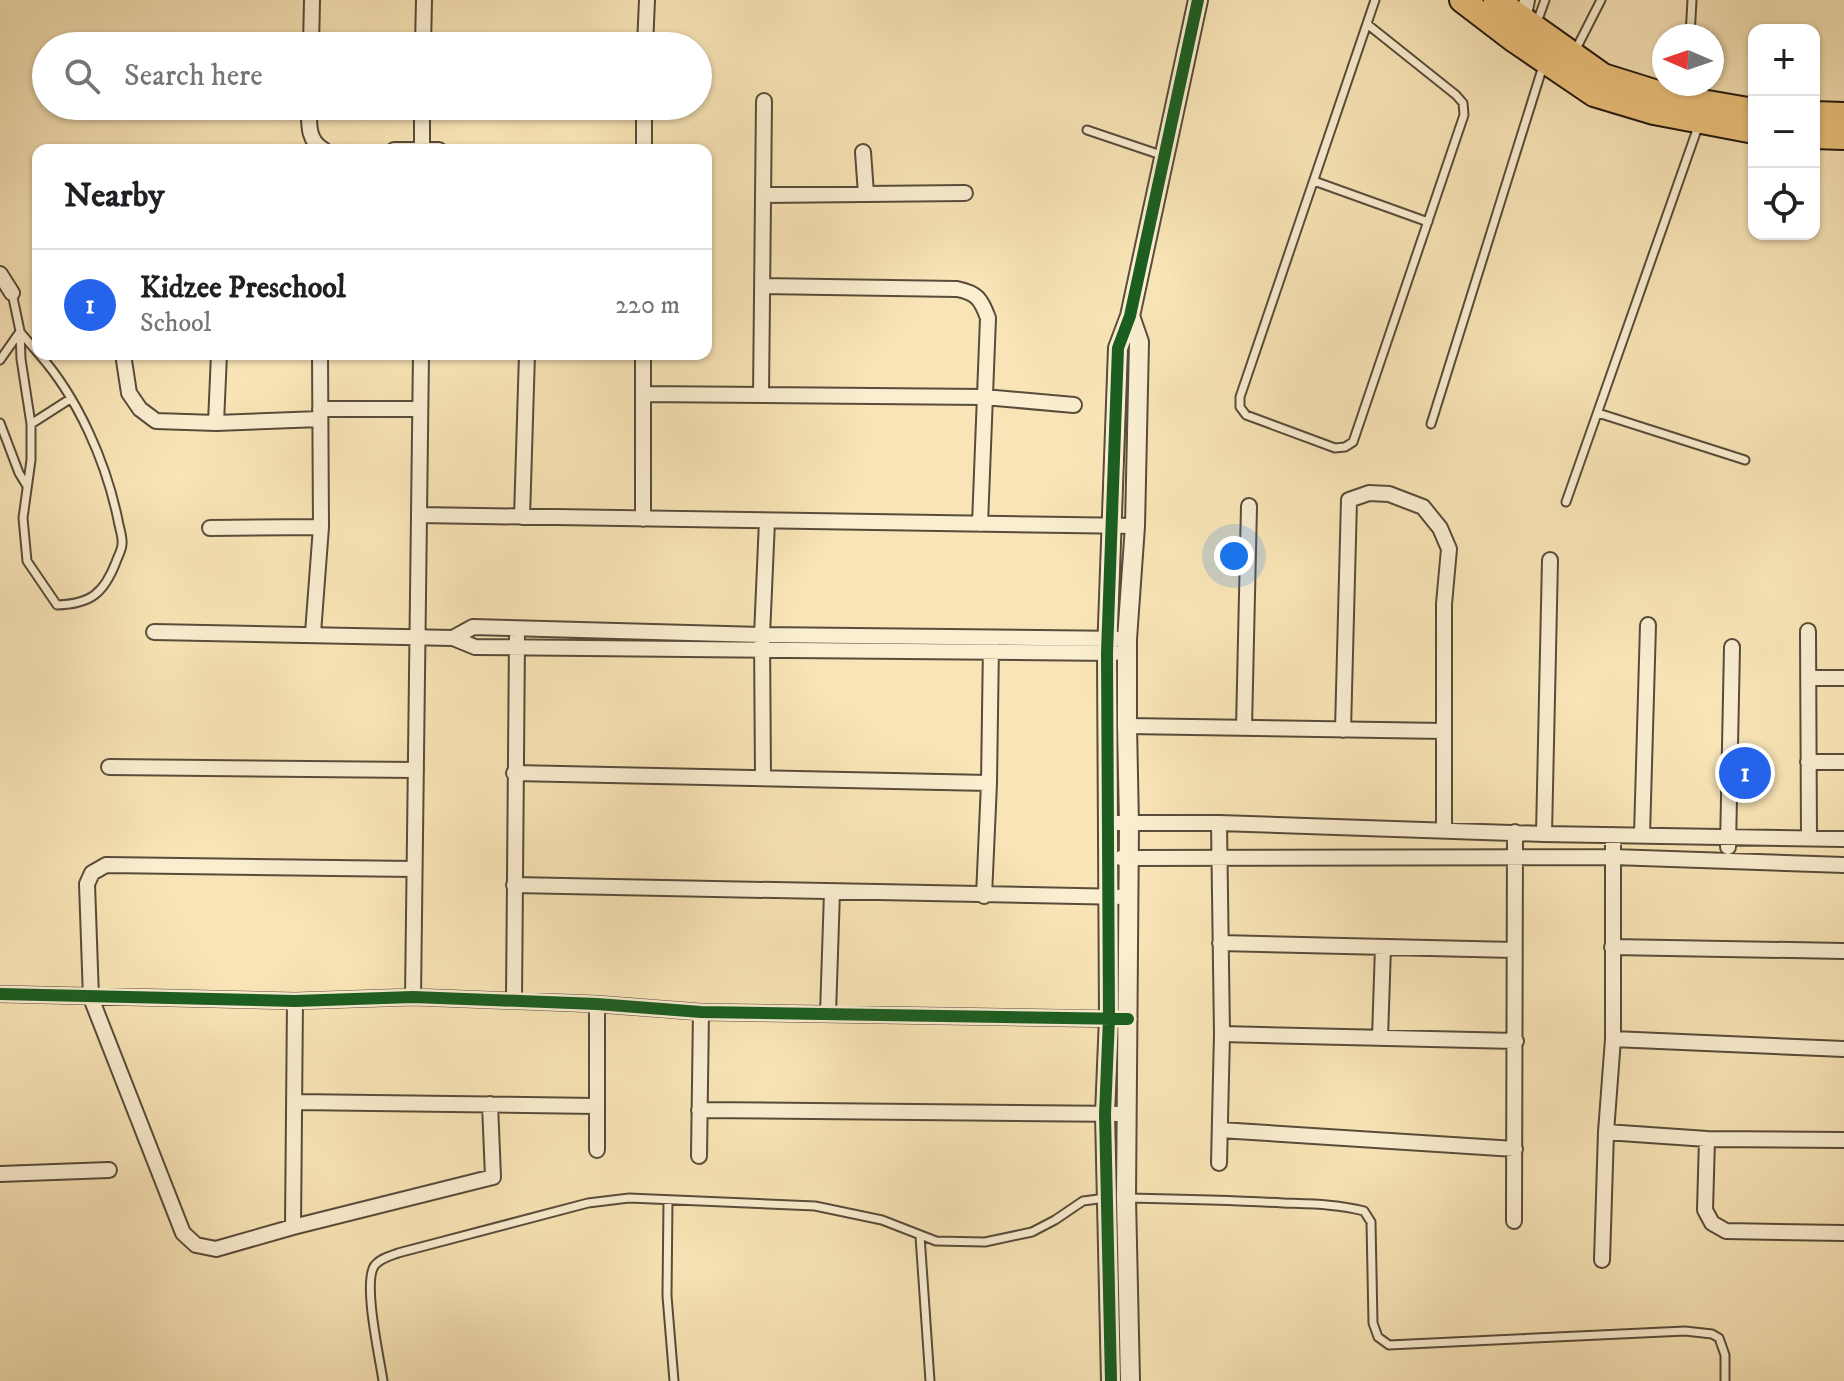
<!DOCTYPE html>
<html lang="en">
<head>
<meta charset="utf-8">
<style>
	body { margin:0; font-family:"IM FELL DW Pica",serif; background:#f2f2f2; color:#202124 }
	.controls { position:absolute; right:24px; top:24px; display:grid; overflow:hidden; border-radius:16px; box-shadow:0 2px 6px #0004 }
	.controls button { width:72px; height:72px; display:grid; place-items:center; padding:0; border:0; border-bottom:2px solid #e0e0e0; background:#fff; color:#202124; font:40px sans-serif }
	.compass { position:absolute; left:1652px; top:24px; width:72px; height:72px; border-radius:50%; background:#fff; box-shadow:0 2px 6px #0004; rotate:272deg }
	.you { position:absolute; left:1234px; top:556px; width:28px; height:28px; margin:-20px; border:6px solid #fff; border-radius:50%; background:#1a73e8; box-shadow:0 0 0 12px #1a73e833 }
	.badge { display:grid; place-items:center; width:52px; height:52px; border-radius:50%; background:#2563eb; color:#fff; font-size:26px; font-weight:700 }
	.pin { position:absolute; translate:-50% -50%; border:4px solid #fff; box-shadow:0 2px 8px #0006 }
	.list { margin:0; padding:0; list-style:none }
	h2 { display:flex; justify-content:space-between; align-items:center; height:104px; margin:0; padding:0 32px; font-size:34px }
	h2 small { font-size:26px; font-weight:400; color:#757577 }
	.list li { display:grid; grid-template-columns:52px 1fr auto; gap:24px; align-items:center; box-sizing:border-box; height:112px; padding:0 32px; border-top:2px solid #e0e0e0 }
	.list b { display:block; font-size:30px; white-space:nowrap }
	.list p { margin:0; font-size:26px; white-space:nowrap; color:#757577 }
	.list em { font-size:26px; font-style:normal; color:#757577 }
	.icon { flex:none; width:44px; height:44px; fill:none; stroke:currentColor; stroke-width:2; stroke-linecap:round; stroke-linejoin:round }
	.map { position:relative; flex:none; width:1844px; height:1381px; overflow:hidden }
	.search { position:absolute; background:#fff; box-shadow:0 2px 6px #0004; left:32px; top:32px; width:680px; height:88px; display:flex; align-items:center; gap:20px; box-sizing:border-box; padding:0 28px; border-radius:44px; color:#757577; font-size:30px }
	.panel { position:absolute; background:#fff; box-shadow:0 2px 6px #0004; left:32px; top:144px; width:680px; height:216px; border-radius:16px }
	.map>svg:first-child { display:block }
</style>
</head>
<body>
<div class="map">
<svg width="1844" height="1381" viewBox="0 0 1844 1381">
	<rect width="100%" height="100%" fill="#f8e4b6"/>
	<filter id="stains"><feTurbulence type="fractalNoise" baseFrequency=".0025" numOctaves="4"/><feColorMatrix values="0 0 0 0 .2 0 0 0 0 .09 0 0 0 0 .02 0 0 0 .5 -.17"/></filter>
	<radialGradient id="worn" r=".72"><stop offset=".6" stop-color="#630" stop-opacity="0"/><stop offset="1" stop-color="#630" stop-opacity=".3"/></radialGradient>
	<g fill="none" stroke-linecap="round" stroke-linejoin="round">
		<defs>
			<path id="service" d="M1537,22L1545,0
				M1367,24L1456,95L1463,103L1464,115L1353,442L1345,447L1335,448L1246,415L1240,407V397L1375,0
				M1690,36L1692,0
				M1575,51L1601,0
				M1087,130L1164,156
				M1314,181L1428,222
				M12,293L20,331L21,359L31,424V460L23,518L27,561L57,605C91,604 104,593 116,562C118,556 122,550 122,544C123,537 119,527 118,520C106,462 78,398 39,354
				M21,333L38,353
				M0,360L19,333
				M1598,413L1745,460
				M0,423L19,473L27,486
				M31,424L70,399
				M1431,424L1543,66
				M1566,502L1699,124
				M1126,1198C1178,1199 1231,1200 1283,1203C1311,1204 1338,1204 1364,1211L1371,1222L1373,1323L1378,1337L1389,1345L1685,1331L1712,1334L1719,1338L1725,1355V1381
				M668,1200L667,1296L674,1381
				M920,1236L930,1381
				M383,1381C380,1359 362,1281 375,1265C381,1258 390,1256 398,1253L588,1203L629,1198L815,1206L882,1220L936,1241L985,1242L1032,1232L1055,1220L1083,1201L1106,1198"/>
			<path id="minor" d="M1523,20L1527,0
				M423,40L527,46
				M311,46L312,0
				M423,46L424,0
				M645,46L647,0
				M309,106C309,123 307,141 324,150
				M394,150H439
				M422,150V106
				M644,150V106
				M863,152L866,194
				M763,195L965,193
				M0,274L12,293
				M762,286L957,289C977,293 981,299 988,318L980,524
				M123,354L129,393L140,409L156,421L216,423L320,419
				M643,394L984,397L1074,405
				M761,395L764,101
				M320,409H420
				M216,423L219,354
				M419,515L1135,526
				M522,517L527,354
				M643,519V354
				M210,528L321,527
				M1808,631L1809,838
				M154,632L453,638L475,647L1115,653
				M313,633L321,527L320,354
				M453,638L473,627L762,635L1127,639
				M1808,678H1844
				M1127,726L1444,731
				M1244,728L1249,506
				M1343,730L1349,500L1369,493L1389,494L1423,507L1440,528L1449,549L1444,604V829
				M1808,762H1844
				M109,767L416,770
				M514,773L989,783
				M763,778L762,635L767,521
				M1110,823H1219L1544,834L1844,839
				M1219,823L1222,1034L1219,1163
				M1544,834L1550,560
				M1642,835L1648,625
				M1728,847L1732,647
				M1121,858L1613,857L1844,865
				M414,869L106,865L92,873L87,884L91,998L183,1233L196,1245L216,1249L293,1227L493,1177L490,1104
				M514,885L1127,897
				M984,896L989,783L991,644
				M1220,943L1514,950
				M1612,947L1844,951
				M0,994L295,1001L413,997L597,1004L701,1012L1119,1019
				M413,997L421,354
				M514,1000L517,637
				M828,1014L832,892
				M1222,1034L1516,1041
				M1380,1038L1383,947
				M1613,1039L1844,1049
				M295,1102L597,1106
				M699,1110L1125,1114
				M1220,1130L1515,1149
				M1606,1132L1707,1139L1844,1140
				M1707,1139L1705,1210L1712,1223L1726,1231L1844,1233
				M597,1150V1004
				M699,1156L701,1012
				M0,1174L109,1170
				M1514,1221L1515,832
				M293,1227L295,1001
				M1602,1260L1606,1132L1613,1039V835"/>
			<path id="tertiary" d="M1111,1381L1105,1114L1109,1018L1107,653L1118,348L1130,316L1198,0
				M1130,1381L1126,1198L1129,824L1127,726V639L1135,526L1139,342L1130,316"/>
			<path id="primary" d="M1462,0L1513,39L1594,94L1654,112L1754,131
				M1496,0L1603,76L1667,96L1754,111
				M1814,114L1844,115
				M1814,136L1844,137"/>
		</defs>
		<use href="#service" stroke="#584c3a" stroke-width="11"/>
		<use href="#minor" stroke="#584c3a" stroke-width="18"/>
		<use href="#tertiary" stroke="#584c3a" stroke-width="22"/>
		<use href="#primary" stroke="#231911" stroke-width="28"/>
		<use href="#service" stroke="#faedd0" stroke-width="7"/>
		<use href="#minor" stroke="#faedd0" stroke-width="14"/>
		<use href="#tertiary" stroke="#faedd0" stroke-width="18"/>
		<use href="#primary" stroke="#ecc27b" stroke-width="24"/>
		<defs>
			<path id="cycleway" d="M0,994L295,1001L413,997L597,1004L701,1012L1128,1019
				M1111,1381L1105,1114L1109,1018L1107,653L1118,348L1130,316L1198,0"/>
		</defs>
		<use href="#cycleway" stroke="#faedd0" stroke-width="17"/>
		<use href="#cycleway" stroke="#1b5e20" stroke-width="12"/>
	</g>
	<rect width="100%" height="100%" filter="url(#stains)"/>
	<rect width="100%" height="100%" fill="url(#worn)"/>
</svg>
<div class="controls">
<button>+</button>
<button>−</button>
<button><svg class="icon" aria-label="locate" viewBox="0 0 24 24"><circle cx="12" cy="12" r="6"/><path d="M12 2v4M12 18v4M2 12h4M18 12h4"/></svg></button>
</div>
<svg class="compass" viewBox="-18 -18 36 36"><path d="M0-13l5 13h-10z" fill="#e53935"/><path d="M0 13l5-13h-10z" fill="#757577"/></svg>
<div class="you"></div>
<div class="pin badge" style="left:1745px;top:773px">1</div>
<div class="search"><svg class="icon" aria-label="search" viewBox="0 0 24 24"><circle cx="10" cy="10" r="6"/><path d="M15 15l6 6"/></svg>Search here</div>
<section class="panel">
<h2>Nearby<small></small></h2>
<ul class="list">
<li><span class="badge">1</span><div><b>Kidzee Preschool</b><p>School</p></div><em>220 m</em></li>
</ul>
</section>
</div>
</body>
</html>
